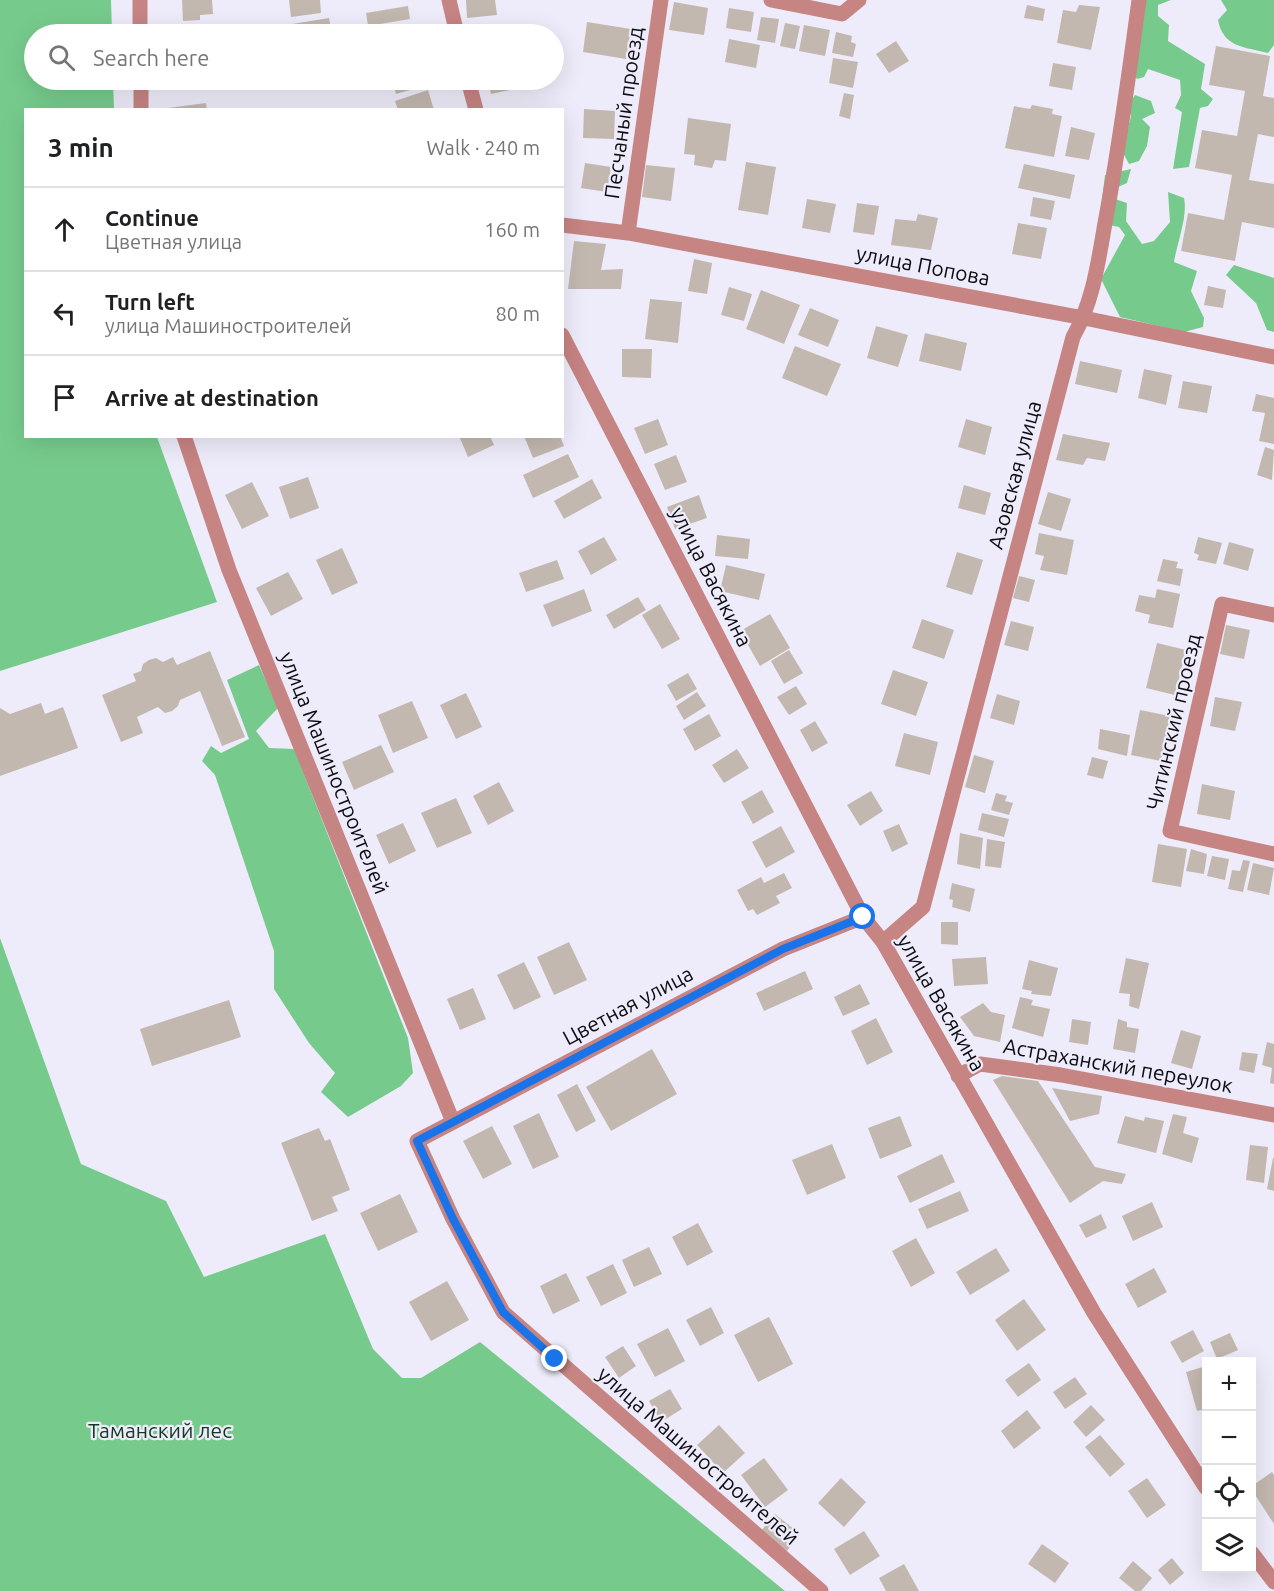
<!DOCTYPE html>
<html lang="en">
<head>
<meta charset="utf-8">
<style>
	body { margin:0; font-family:Ubuntu,sans-serif; background:#f2f2f2; color:#202124 }
	.controls { position:absolute; right:18px; bottom:18px; display:grid; overflow:hidden; border-radius:0px; box-shadow:0 6px 24px #0002 }
	.controls button { width:54px; height:54px; display:grid; place-items:center; padding:0; border:0; border-bottom:2px solid #e0e0e0; background:#fff; color:#202124; font:30px sans-serif }
	.stop { position:absolute; width:18px; height:18px; margin:-14px; border:4px solid #1a73e8; border-radius:50%; background:#fff }
	.stop.end { background:#1a73e8; border-color:#fff; box-shadow:0 2px 6px #0008 }
	.list { margin:0; padding:0; list-style:none }
	h2 { display:flex; justify-content:space-between; align-items:center; height:78px; margin:0; padding:0 24px; font-size:26px }
	h2 small { font-size:20px; font-weight:400; color:#757577 }
	.list li { display:grid; grid-template-columns:39px 1fr auto; gap:18px; align-items:center; box-sizing:border-box; height:84px; padding:0 24px; border-top:2px solid #e0e0e0 }
	.list b { display:block; font-size:22px; white-space:nowrap }
	.list p { margin:0; font-size:20px; white-space:nowrap; color:#757577 }
	.list em { font-size:20px; font-style:normal; color:#757577 }
	.icon { flex:none; width:33px; height:33px; fill:none; stroke:currentColor; stroke-width:2; stroke-linecap:round; stroke-linejoin:round }
	.map { position:relative; flex:none; width:1274px; height:1591px; overflow:hidden }
	.search { position:absolute; background:#fff; box-shadow:0 6px 24px #0002; left:24px; top:24px; width:540px; height:66px; display:flex; align-items:center; gap:15px; box-sizing:border-box; padding:0 21px; border-radius:33px; color:#757577; font-size:22px }
	.panel { position:absolute; background:#fff; box-shadow:0 6px 24px #0002; left:24px; top:108px; width:540px; height:330px; border-radius:0px }
	.map>svg:first-child { display:block }
</style>
</head>
<body>
<div class="map">
<svg width="1274" height="1591" viewBox="0 0 1274 1591">
	<rect width="100%" height="100%" fill="#eeecfa"/>
	<path fill="#76cb8c" d="M0,0H111L112,34H34V80H113L114,109L26,110V436L157,437L217,602L0,671Z
		M1140,0H1171L1158,5V16L1169,25L1168,41L1205,64L1201,89L1213,99L1208,106L1200,108L1189,167L1173,169L1182,112L1175,108L1181,95L1180,80L1148,69L1144,77L1137,79L1129,70Z
		M1221,0H1274V45L1268,53C1244,47 1223,47 1218,20L1227,10Z
		M1135,95L1151,101L1155,113L1142,119L1150,127L1147,146L1139,161L1129,164L1122,151L1131,116L1128,106Z
		M1131,169L1127,183L1111,190L1109,197L1127,203L1126,221L1142,244L1154,241L1170,222L1168,192L1184,198C1188,216 1177,243 1174,262L1197,271L1191,291L1204,318L1203,327L1184,332L1120,317L1101,279L1125,235L1119,227L1099,223L1105,175Z
		M1234,265L1274,278V332L1267,330L1256,303L1226,275Z
		M259,665L278,708L256,731L269,748L294,749L408,1038L413,1073L401,1086L348,1117L321,1092L335,1073L309,1043L274,989V951L215,775L202,761L211,746L221,753L249,739L227,680Z
		M0,938L81,1164L166,1201L204,1277L325,1234L373,1349L402,1378H421L480,1342L785,1591H0Z"/>
	<path fill="#c3b8af" d="M182,0H212L213,14L200,15V20L183,21Z
		M289,0H320L321,13L291,17Z
		M466,0H495L497,15L467,18Z
		M674,2L708,8L704,35L669,30Z
		M1027,5L1045,9L1043,21L1024,18Z
		M1079,5L1100,7L1091,50L1057,43L1063,10L1076,12Z
		M408,6L410,19L368,26L366,13Z
		M729,8L754,12L751,32L726,28Z
		M761,17L779,19L775,43L757,40Z
		M329,18L332,34H294L292,24Z
		M587,22L631,29L626,59L583,52Z
		M785,23L800,26L795,49L780,46Z
		M804,25L830,30L825,56L799,51Z
		M836,32L852,36L851,42L856,44L853,57L832,53Z
		M729,39L760,45L756,68L725,62Z
		M896,41L909,61L889,73L876,54Z
		M1216,46L1270,56L1263,96L1274,98V137L1258,134L1249,180L1274,184V228L1242,222L1235,261L1181,251L1188,213L1224,220L1232,175L1195,168L1202,130L1237,136L1245,91L1209,85Z
		M833,58L858,62L853,88L829,83Z
		M1053,63L1076,67L1072,90L1049,86Z
		M392,80H415L417,88L396,94Z
		M488,80H523L524,87L491,94Z
		M428,90L434,110H398L395,101Z
		M844,93L854,95L850,119L839,116Z
		M206,103L207,110H168V108Z
		M1032,105L1053,109L1052,114L1062,116L1054,157L1005,148L1014,106L1030,109Z
		M584,109L615,111L614,139L583,138Z
		M688,118L731,124L726,161L715,160L712,168L694,165L695,155L684,154Z
		M1071,127L1095,133L1089,160L1065,156Z
		M746,162L776,167L768,215L738,210Z
		M585,163L611,167L607,192L581,188Z
		M1024,164L1075,175L1070,199L1018,188Z
		M646,165L675,168L671,201L642,197Z
		M1033,197L1055,201L1051,220L1030,216Z
		M807,199L836,204L830,233L802,228Z
		M857,203L879,206L874,235L853,232Z
		M918,214L938,218L931,250L891,245L895,219L916,221Z
		M1018,223L1047,228L1041,259L1012,254Z
		M574,241L606,244L601,270L623,269L621,289H568Z
		M694,259L712,263L707,294L688,291Z
		M1208,286L1226,290L1223,308L1204,305Z
		M729,287L752,294L744,321L721,315Z
		M761,290L800,305L784,344L746,329Z
		M650,299L682,302L678,343L645,339Z
		M810,308L839,320L828,347L798,335Z
		M876,326L908,335L898,367L867,358Z
		M925,333L967,343L961,371L919,361Z
		M795,346L841,364L827,396L782,378Z
		M622,349H652L651,378L622,377Z
		M1080,361L1122,370L1117,393L1075,384Z
		M1144,369L1172,375L1166,405L1138,398Z
		M1183,381L1212,386L1207,413L1178,408Z
		M1256,394L1274,398V444L1259,441L1265,413L1252,411Z
		M658,419L668,445L645,454L634,428Z
		M966,419L992,427L985,455L958,447Z
		M1063,434L1110,443L1105,461L1087,458L1083,465L1056,460Z
		M459,436H490L494,445L468,457Z
		M524,436H560L564,446L533,458Z
		M1265,447L1274,450L1272,480L1257,475Z
		M568,454L579,477L533,498L523,475Z
		M676,455L687,482L665,490L654,464Z
		M308,477L319,508L290,519L279,487Z
		M592,479L602,498L564,519L554,501Z
		M252,482L269,516L242,529L225,495Z
		M964,485L991,493L985,515L958,508Z
		M1048,492L1071,499L1061,531L1038,524Z
		M699,495L707,518L675,529L667,507Z
		M1039,533L1074,540L1067,575L1040,570L1044,556L1035,554Z
		M717,535L750,539L748,559L715,556Z
		M604,537L617,560L591,575L578,551Z
		M1198,537L1222,543L1216,564L1197,560L1199,555L1194,553Z
		M1229,542L1254,549L1248,571L1223,564Z
		M342,548L358,583L332,595L316,560Z
		M957,552L983,560L972,595L946,587Z
		M1163,559L1178,562L1176,568L1183,569L1180,586L1157,581Z
		M557,560L564,579L526,592L519,573Z
		M726,565L765,574L759,600L720,591Z
		M288,572L303,599L271,616L256,588Z
		M1019,576L1035,580L1029,602L1013,598Z
		M584,589L592,611L552,627L543,605Z
		M1157,589L1180,594L1173,628L1148,623L1150,615L1135,611L1139,595L1155,598Z
		M638,597L646,610L614,629L606,615Z
		M660,604L680,639L662,649L642,615Z
		M770,614L790,648L760,666L740,631Z
		M922,619L954,630L944,659L912,648Z
		M1011,621L1034,627L1028,651L1004,645Z
		M1226,625L1250,630L1244,659L1220,654Z
		M1157,643L1186,650L1175,695L1146,688Z
		M789,650L803,673L784,684L771,661Z
		M210,651L245,737L222,746L200,691L180,700L178,706L172,711L165,713L158,707L137,717L143,733L121,742L102,695L136,681L133,674L141,671L143,664L149,660L156,658L163,662L173,657L177,665Z
		M893,670L928,682L916,716L881,704Z
		M688,673L697,689L676,701L667,685Z
		M796,686L807,704L789,715L777,697Z
		M697,692L706,706L684,720L676,706Z
		M466,693L482,727L456,739L440,705Z
		M997,694L1020,701L1014,725L990,718Z
		M1215,697L1242,702L1235,731L1210,726Z
		M412,701L428,738L393,753L378,715Z
		M41,703L45,714L63,707L78,748L0,776V708L10,714Z
		M1140,710L1170,716L1161,761L1131,755Z
		M709,714L721,736L695,751L683,729Z
		M815,721L828,743L812,752L800,730Z
		M1100,729L1130,735L1127,756L1098,749Z
		M904,733L938,742L930,775L895,766Z
		M381,745L394,772L354,790L342,762Z
		M737,749L749,768L724,783L712,765Z
		M974,755L994,761L985,793L965,787Z
		M1092,757L1108,761L1103,779L1087,775Z
		M499,782L514,811L488,825L473,796Z
		M1202,784L1235,791L1230,820L1197,814Z
		M762,790L774,812L753,824L741,802Z
		M871,791L883,811L860,826L847,805Z
		M996,793L1007,796L1005,801L1013,803L1009,815L991,810Z
		M456,798L472,833L437,848L421,813Z
		M982,813L1009,819L1004,837L978,830Z
		M403,823L416,851L389,864L376,835Z
		M899,824L908,844L892,852L883,831Z
		M781,826L795,852L766,868L752,842Z
		M960,833L983,838L980,869L957,864Z
		M987,839L1005,842L1001,868L985,866Z
		M1158,844L1187,849L1181,887L1152,882Z
		M1191,849L1207,854L1204,874L1186,871Z
		M1212,856L1229,859L1225,880L1207,876Z
		M1243,860L1250,861L1243,892L1228,889L1232,870L1240,871Z
		M1253,863L1274,868L1269,895L1247,890Z
		M784,873L792,888L776,896L780,903L757,915L753,909L748,911L737,890L761,877L764,883Z
		M952,883L975,889L970,912L952,907L953,900L949,899Z
		M941,922H958V945L941,944Z
		M569,942L587,980L554,995L537,957Z
		M986,957L988,984L954,986L952,959Z
		M1126,958L1149,963L1139,1009L1129,1006L1130,994L1119,993Z
		M1029,960L1058,968L1051,996L1031,994L1032,991L1022,989Z
		M524,962L541,997L514,1010L497,975Z
		M805,971L813,989L764,1011L756,993Z
		M860,984L870,1004L843,1016L834,997Z
		M473,988L486,1019L460,1030L447,999Z
		M1020,997L1033,1000L1031,1005L1050,1009L1043,1037L1012,1028Z
		M229,1000L241,1037L152,1066L140,1029Z
		M983,1003L991,1012L1005,1015L1000,1042L974,1036L960,1017Z
		M876,1018L893,1052L867,1065L851,1031Z
		M1072,1019L1091,1022L1088,1045L1069,1042Z
		M1118,1019L1127,1022V1027L1139,1029L1135,1053L1113,1049Z
		M1181,1030L1201,1036L1192,1069L1171,1063Z
		M1267,1042L1274,1044V1084L1270,1083L1272,1068L1262,1065Z
		M652,1049L677,1094L611,1131L586,1087Z
		M1242,1052L1258,1054L1254,1073L1239,1070Z
		M1002,1076L1038,1081L1095,1167L1126,1174L1122,1184L1103,1181L1070,1203L993,1080Z
		M577,1084L596,1121L576,1132L557,1095Z
		M1052,1088L1102,1096L1099,1114L1070,1121Z
		M539,1113L559,1157L533,1169L513,1126Z
		M1173,1114L1187,1117L1183,1133L1199,1138L1192,1163L1162,1154Z
		M900,1116L912,1146L880,1159L868,1128Z
		M1125,1116L1144,1121L1145,1117L1164,1121L1156,1153L1117,1143Z
		M492,1126L512,1164L483,1179L463,1141Z
		M319,1128L325,1141L330,1139L350,1190L332,1197L338,1211L312,1221L281,1143Z
		M832,1144L846,1178L807,1195L792,1160Z
		M1250,1145L1268,1147L1264,1183L1246,1180Z
		M942,1154L955,1182L910,1203L897,1176Z
		M1273,1158H1274V1191L1267,1189Z
		M960,1191L969,1211L927,1229L918,1209Z
		M400,1194L418,1232L378,1251L360,1213Z
		M1152,1202L1163,1227L1133,1241L1122,1216Z
		M1101,1214L1107,1228L1086,1238L1079,1225Z
		M698,1223L713,1252L687,1266L672,1237Z
		M916,1238L935,1273L911,1287L892,1251Z
		M649,1247L662,1274L634,1287L622,1260Z
		M996,1248L1010,1271L970,1295L956,1272Z
		M613,1264L627,1293L601,1306L586,1277Z
		M1154,1268L1167,1292L1138,1308L1125,1284Z
		M566,1273L580,1301L553,1314L540,1286Z
		M447,1281L469,1320L431,1341L409,1302Z
		M1024,1299L1046,1330L1017,1351L995,1320Z
		M711,1307L724,1333L700,1346L686,1320Z
		M769,1317L793,1364L758,1382L734,1335Z
		M668,1328L685,1361L655,1377L637,1344Z
		M1193,1330L1204,1351L1182,1363L1170,1342Z
		M1230,1333L1238,1350L1217,1359L1210,1342Z
		M623,1346L636,1366L619,1378L605,1357Z
		M1029,1363L1041,1380L1018,1397L1005,1380Z
		M1206,1366V1409L1197,1411L1186,1372Z
		M1075,1377L1087,1394L1065,1409L1053,1392Z
		M670,1389L682,1409L661,1422L649,1401Z
		M1091,1405L1105,1420L1086,1437L1073,1422Z
		M1027,1410L1041,1428L1014,1449L1001,1431Z
		M719,1425L745,1453L723,1473L697,1445Z
		M1100,1435L1125,1464L1110,1477L1085,1447Z
		M764,1458L788,1490L765,1507L741,1475Z
		M1272,1472L1274,1475V1524L1252,1490V1486Z
		M841,1478L866,1502L844,1527L818,1503Z
		M1147,1478L1166,1505L1147,1518L1128,1491Z
		M775,1514L800,1534L787,1551L761,1531Z
		M864,1531L880,1556L850,1575L834,1549Z
		M1042,1544L1069,1563L1055,1583L1028,1564Z
		M1172,1558L1184,1573L1170,1585L1158,1570Z
		M1133,1561L1152,1578L1141,1591H1135L1119,1578Z
		M904,1564L919,1591H886L879,1578Z"/>
	<g fill="none" stroke-linecap="round" stroke-linejoin="round">
		<path stroke="#c68483" stroke-width="15" d="M140,0V34
			M449,0L457,34
			M771,0L842,14L859,0
			M141,80V110
			M468,80L476,110
			M562,225L628,233L1084,318L1274,357
			M628,233L661,0
			M562,335L863,917L883,942L1094,1313L1206,1488
			M184,436L229,570L453,1122
			M1274,615L1222,604L1170,831L1274,854
			M883,942L923,907L1073,337C1093,302 1098,263 1105,223C1119,149 1129,75 1139,0
			M958,1076L980,1064L1061,1075L1274,1115
			M1252,1553L1274,1582
			M821,1591L503,1312L453,1219L417,1141L783,949L863,917"/>
	</g>
	<g fill="none" stroke-linecap="round" stroke-linejoin="round">
		<path stroke="#1a73e8" stroke-width="8" d="M555,1359L503,1312L453,1219L417,1141L783,949L863,917"/>
	</g>
	<g text-anchor="middle" stroke-width="4.5" stroke-linejoin="round" paint-order="stroke">
		<g font-size="21" fill="#0c0b0f" stroke="#eeecfa">
			<text transform="translate(624 113) rotate(-82)" y="7">Песчаный проезд</text>
			<text transform="translate(923 266) rotate(11)" y="7">улица Попова</text>
			<text transform="translate(1015 475) rotate(-75)" y="7">Азовская улица</text>
			<text transform="translate(711 577) rotate(63)" y="7">улица Васякина</text>
			<text transform="translate(1174 722) rotate(-77)" y="7">Читинский проезд</text>
			<text transform="translate(334 773) rotate(68)" y="7">улица Машиностроителей</text>
			<text transform="translate(941 1003) rotate(60)" y="7">улица Васякина</text>
			<text transform="translate(628 1006) rotate(-28)" y="7">Цветная улица</text>
			<text transform="translate(1118 1066) rotate(10)" y="7">Астраханский переулок</text>
			<text transform="translate(698 1456) rotate(41)" y="7">улица Машиностроителей</text>
		</g>
		<g font-size="21" fill="#14381f" stroke="#eeecfa">
			<text x="160" y="1438">Таманский лес</text>
		</g>
	</g>
</svg>
<div class="controls">
<button>+</button>
<button>−</button>
<button><svg class="icon" aria-label="locate" viewBox="0 0 24 24"><circle cx="12" cy="12" r="6"/><path d="M12 2v4M12 18v4M2 12h4M18 12h4"/></svg></button>
<button><svg class="icon" aria-label="layers" viewBox="0 0 24 24"><path d="M12 4l9 5-9 5-9-5zM3 14l9 5 9-5"/></svg></button>
</div>
<div class="stop" style="left:863px;top:917px"></div>
<div class="stop end" style="left:555px;top:1359px"></div>
<div class="search"><svg class="icon" aria-label="search" viewBox="0 0 24 24"><circle cx="10" cy="10" r="6"/><path d="M15 15l6 6"/></svg>Search here</div>
<section class="panel">
<h2>3 min<small>Walk · 240 m</small></h2>
<ul class="list">
<li><svg class="icon" aria-label="ahead" viewBox="0 0 24 24"><path d="M12 20V5M6 11l6-6 6 6"/></svg><div><b>Continue</b><p>Цветная улица</p></div><em>160 m</em></li>
<li><svg class="icon" aria-label="left" viewBox="0 0 24 24"><path d="M17 20v-9H6M10 6l-5 5 5 5"/></svg><div><b>Turn left</b><p>улица Машиностроителей</p></div><em>80 m</em></li>
<li><svg class="icon" aria-label="arrive" viewBox="0 0 24 24"><path d="M6 21V4h12l-3 4 3 4H6"/></svg><div><b>Arrive at destination</b></div></li>
</ul>
</section>
</div>
</body>
</html>
